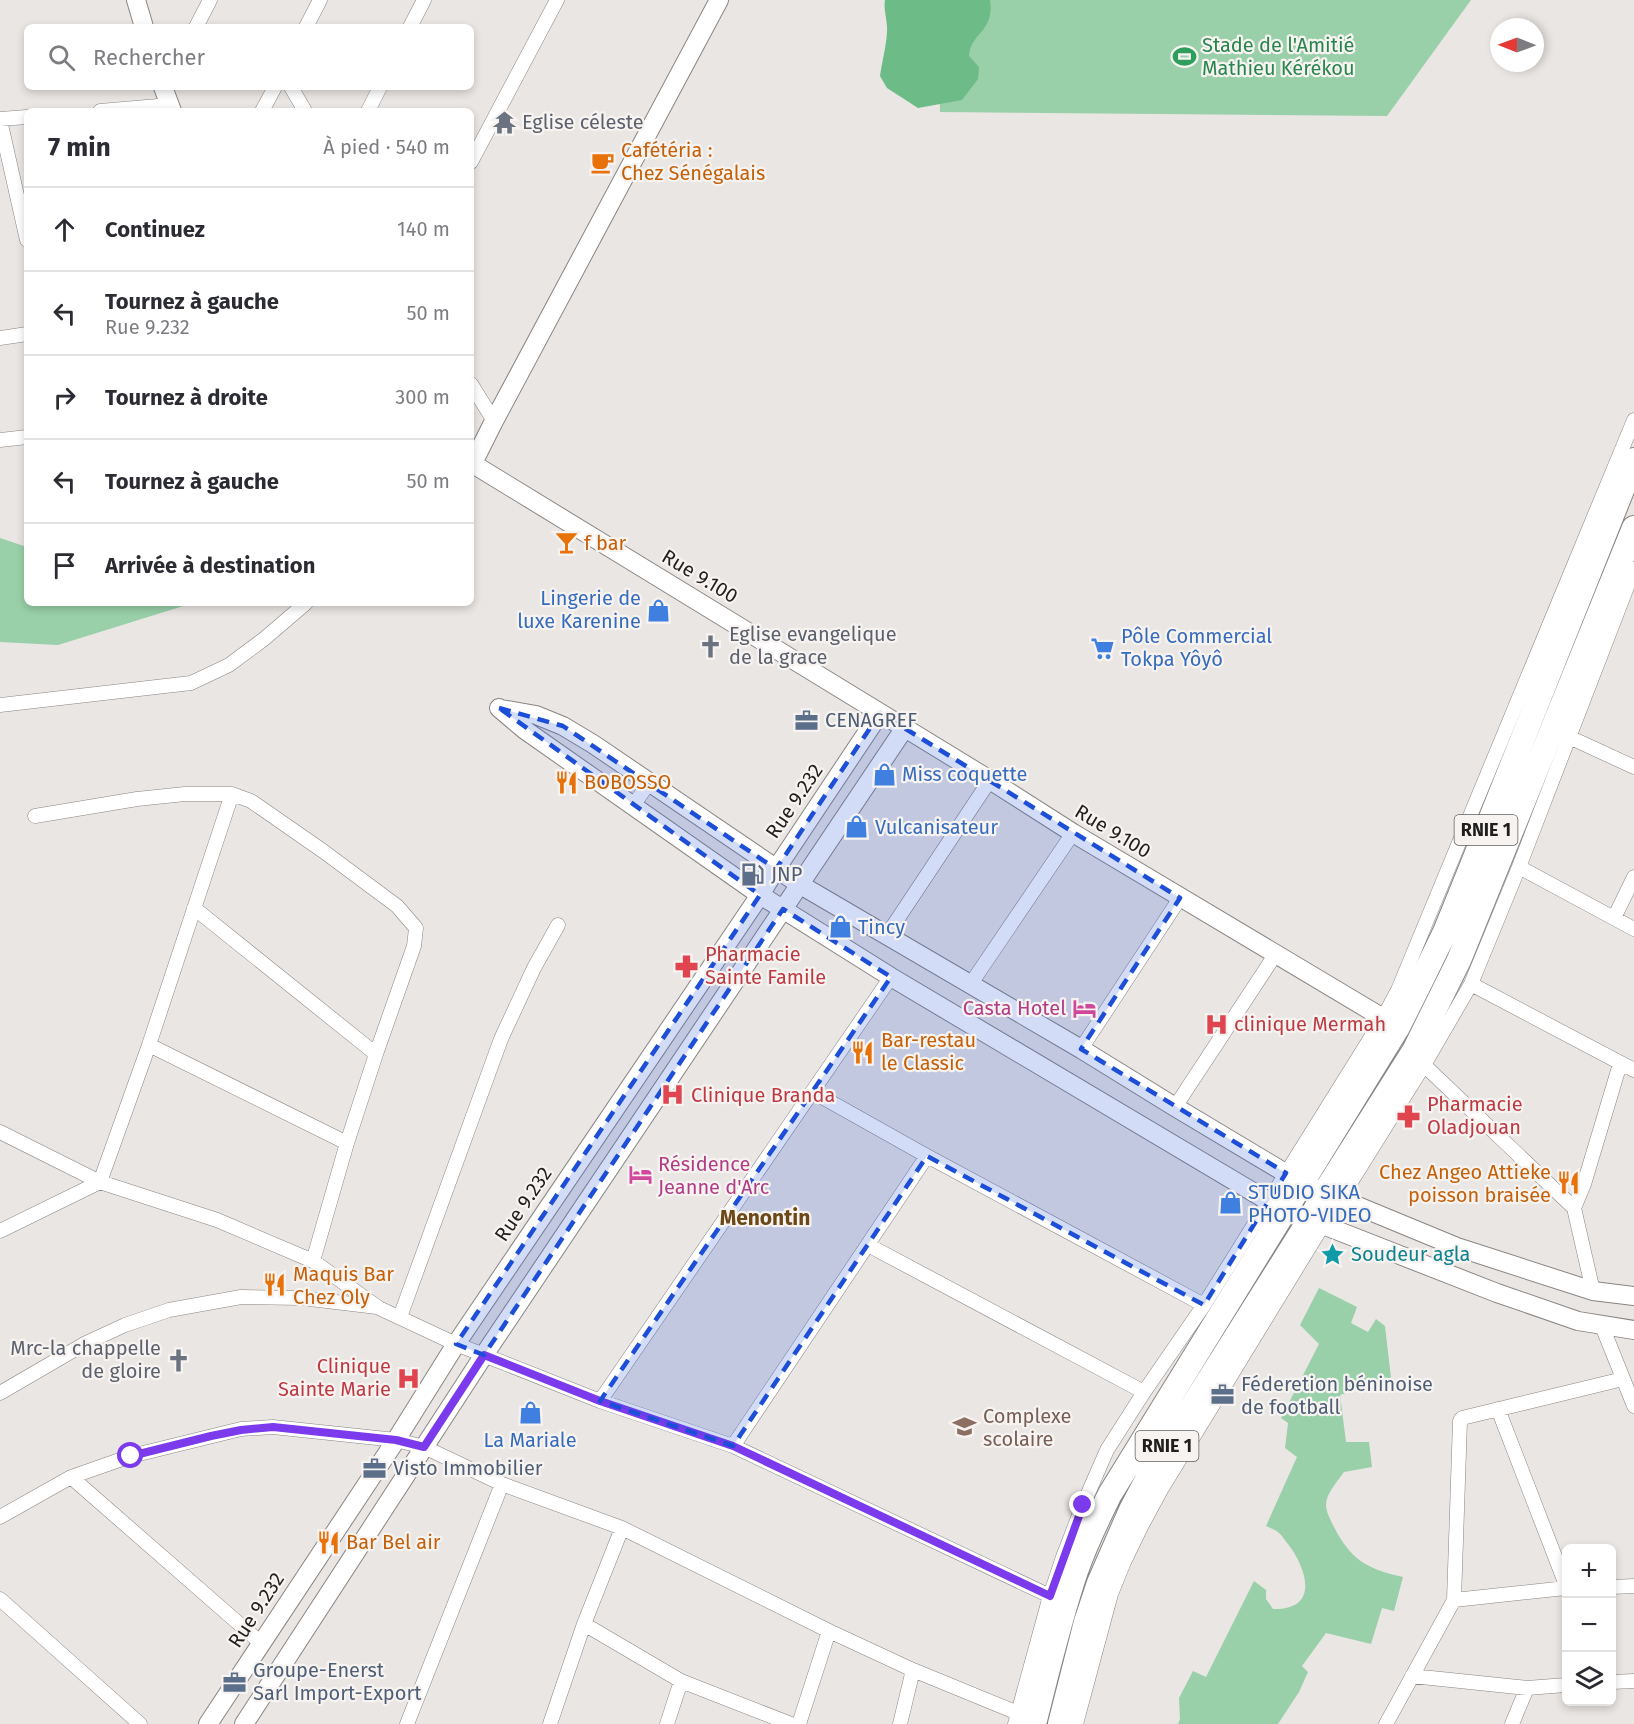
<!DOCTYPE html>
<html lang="fr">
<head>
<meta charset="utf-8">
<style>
	body { margin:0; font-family:"Fira Sans",sans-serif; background:#f2f2f3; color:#2b2b33 }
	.controls { position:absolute; right:18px; bottom:18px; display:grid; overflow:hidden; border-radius:9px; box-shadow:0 3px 9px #0003 }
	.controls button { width:54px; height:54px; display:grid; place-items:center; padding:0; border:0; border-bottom:2px solid #e1e1e2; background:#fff; color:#2b2b33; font:30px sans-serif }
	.compass { position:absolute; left:1490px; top:18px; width:54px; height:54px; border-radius:50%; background:#fff; box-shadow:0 3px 9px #0003; rotate:271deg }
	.stop { position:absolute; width:18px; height:18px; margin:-14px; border:4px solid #7c3aed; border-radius:50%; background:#fff }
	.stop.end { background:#7c3aed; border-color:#fff; box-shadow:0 2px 6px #0008 }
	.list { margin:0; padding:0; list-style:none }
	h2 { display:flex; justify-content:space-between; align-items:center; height:78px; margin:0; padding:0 24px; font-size:26px }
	h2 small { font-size:20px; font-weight:400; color:#7c7c81 }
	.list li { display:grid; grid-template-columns:39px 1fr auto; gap:18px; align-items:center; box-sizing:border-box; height:84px; padding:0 24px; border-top:2px solid #e1e1e2 }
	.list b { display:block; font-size:22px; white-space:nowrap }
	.list p { margin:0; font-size:20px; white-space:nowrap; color:#7c7c81 }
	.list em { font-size:20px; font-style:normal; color:#7c7c81 }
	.icon { flex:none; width:33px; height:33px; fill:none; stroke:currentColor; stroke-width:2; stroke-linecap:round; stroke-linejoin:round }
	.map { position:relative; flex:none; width:1634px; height:1724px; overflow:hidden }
	.search { position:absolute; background:#fff; box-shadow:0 3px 9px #0003; left:24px; top:24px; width:450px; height:66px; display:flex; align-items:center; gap:15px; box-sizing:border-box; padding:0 21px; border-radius:9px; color:#7c7c81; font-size:22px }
	.panel { position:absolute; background:#fff; box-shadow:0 3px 9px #0003; left:24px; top:108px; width:450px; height:498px; border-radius:9px }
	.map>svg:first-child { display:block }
</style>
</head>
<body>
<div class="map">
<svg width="1634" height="1724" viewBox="0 0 1634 1724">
	<rect width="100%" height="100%" fill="#eae6e3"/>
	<path fill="#99d0a9" d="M937,0H1471L1387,116L940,112Z
		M0,538L27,547V603H193L58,645L0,642Z
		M1319,1288L1357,1307L1351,1323L1368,1332L1376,1319L1385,1326L1391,1378L1340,1395L1346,1442H1369L1372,1467L1344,1472C1338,1481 1326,1493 1326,1505C1326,1512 1331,1521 1334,1527C1351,1560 1367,1569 1403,1577L1394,1611L1382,1608L1371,1644L1326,1633L1302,1666L1308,1672L1299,1692L1278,1724H1178L1180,1719L1179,1698L1193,1671L1206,1677L1254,1581L1266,1590V1599L1273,1609C1320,1610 1307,1569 1288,1544C1285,1541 1282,1535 1279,1533C1276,1530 1270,1528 1266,1526L1297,1457L1285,1448L1288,1423L1281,1418L1319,1344L1300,1325Z"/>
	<path fill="#6dbb86" d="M885,0H990C995,32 970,33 969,56L979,67L978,79L962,100L918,108L887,88L880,76C882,62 886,47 887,33C888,22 883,8 885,0Z"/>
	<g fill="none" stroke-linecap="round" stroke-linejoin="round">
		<defs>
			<path id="minor" d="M196,27L210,0
				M306,27L320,0
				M410,27L424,0
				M291,87L305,111
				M100,111L170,105
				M262,111L275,87
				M368,111L380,87
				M0,119L27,117
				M0,120L27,240
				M471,162L557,0
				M0,338L27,334
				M471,384L494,421
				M0,440L27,437
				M0,705L191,683L229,665L264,639L306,603
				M1569,737L1634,767
				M632,807L649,783
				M35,816L137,799L185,794H232L251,801L323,851L397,906L416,928L414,946L376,1054L347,1143L313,1261
				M1519,867L1634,929
				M194,908L376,1054
				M1614,918L1634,877
				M887,935L990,780
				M1471,984L1634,1070
				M970,985L1073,833
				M149,1045L347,1143
				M1081,1049L1180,898
				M1424,1065L1574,1208L1593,1291
				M813,1092L927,1156L1204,1305
				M1175,1107L1275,955
				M0,1132L100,1182L217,1220L313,1261L379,1308L456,1344L600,1401L733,1446L1050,1596
				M1574,1208L1584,1184L1620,1064
				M0,1231L100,1182L149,1045L232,794
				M868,1245L1144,1392
				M400,1317L501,1039L534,968L558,925
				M1602,1326L1634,1406
				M0,1393L86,1343L125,1325L169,1310L241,1297L302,1298L377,1307
				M600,1401L891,977
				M1498,1409L1566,1585
				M733,1446L927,1156
				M71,1477L261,1643
				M0,1517L71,1477L131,1456L241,1429L273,1427L396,1440L424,1447L502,1484L622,1528L829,1631L913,1670L1018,1713
				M1612,1587L1634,1586
				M0,1599L140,1724
				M1454,1600L1566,1588
				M584,1624L681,1681L791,1724
				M1412,1676L1527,1688L1566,1685
				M1612,1682L1634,1681
				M407,1724L502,1484
				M550,1724L584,1624L622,1528
				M667,1724L681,1681
				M799,1724L829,1631
				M900,1724L913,1670
				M1015,1724L1050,1596L1063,1557L1083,1505L1107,1450L1144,1392L1204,1305L1383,1018L1398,990L1634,420
				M1076,1724L1111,1594L1124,1562L1142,1525L1162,1488L1323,1225L1341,1198L1424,1065L1471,984L1519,867L1634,569
				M1386,1724L1454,1600L1460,1421L1462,1418L1623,1379
				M1512,1724L1527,1688"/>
			<path id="tertiary" d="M136,0L144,27
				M163,87L172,111
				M473,464L990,780L1073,833L1383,1018
				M471,467L494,421L719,0
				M499,708L525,730L760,895L891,977L1285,1211L1309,1221L1323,1225L1497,1293L1578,1321L1634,1330
				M501,709L536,715L563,726L593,744L799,884L1081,1049L1175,1107L1302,1183L1457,1247L1593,1291L1634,1296
				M208,1724L396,1440L456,1344L760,895L776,869L880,713
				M244,1724L484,1355L904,729"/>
			<path id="trunk" d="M1034,1724C1047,1673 1059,1621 1076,1571C1085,1545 1097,1520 1110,1494L1398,1027L1422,979L1445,932L1469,873L1634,460
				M1060,1724L1086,1622L1099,1583L1131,1510L1151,1472L1309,1221L1325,1192L1414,1051L1459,960L1634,528"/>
		</defs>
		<use href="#minor" stroke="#898583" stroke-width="15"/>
		<use href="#tertiary" stroke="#898583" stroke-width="20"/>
		<use href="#trunk" stroke="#898583" stroke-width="26"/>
		<use href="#minor" stroke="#fff" stroke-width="14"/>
		<use href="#tertiary" stroke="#fff" stroke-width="18"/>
		<use href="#trunk" stroke="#fff" stroke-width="24"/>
	</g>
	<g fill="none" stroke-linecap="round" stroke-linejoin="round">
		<path stroke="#7c3aed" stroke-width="8" d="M131,1456L211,1436L241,1430L273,1427L396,1440L424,1447L484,1355L600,1401L733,1446L1050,1596L1083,1505"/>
	</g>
	<path fill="#1d4ed8" fill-opacity="0.2" stroke="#1d4ed8" stroke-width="4.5" stroke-dasharray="12 8" stroke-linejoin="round" d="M499,708L563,726L776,869L880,713L1180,898L1081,1049L1286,1173L1204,1305L927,1156L733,1446L600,1401L891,977L783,909L484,1355L456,1344L760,895Z"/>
	<defs>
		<symbol id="stadium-bare" viewBox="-9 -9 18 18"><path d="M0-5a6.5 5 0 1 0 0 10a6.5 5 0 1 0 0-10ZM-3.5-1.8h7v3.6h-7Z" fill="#2e9e5b" stroke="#f7f3f1" stroke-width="2.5" paint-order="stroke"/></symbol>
		<symbol id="temple-bare" viewBox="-9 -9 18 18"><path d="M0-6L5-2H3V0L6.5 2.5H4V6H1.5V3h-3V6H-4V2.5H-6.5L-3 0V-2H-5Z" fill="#6b7280" stroke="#f7f3f1" stroke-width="2.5" paint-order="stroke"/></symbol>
		<symbol id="cafe-bare" viewBox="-9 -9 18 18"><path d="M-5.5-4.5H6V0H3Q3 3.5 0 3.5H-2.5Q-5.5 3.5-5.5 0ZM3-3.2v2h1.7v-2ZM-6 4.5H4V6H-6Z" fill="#e8710a" stroke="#f7f3f1" stroke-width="2.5" paint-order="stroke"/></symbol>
		<symbol id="bar-bare" viewBox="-9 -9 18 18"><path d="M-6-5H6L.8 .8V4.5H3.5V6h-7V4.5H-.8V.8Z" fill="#e8710a" stroke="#f7f3f1" stroke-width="2.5" paint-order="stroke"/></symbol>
		<symbol id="shop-bare" viewBox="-9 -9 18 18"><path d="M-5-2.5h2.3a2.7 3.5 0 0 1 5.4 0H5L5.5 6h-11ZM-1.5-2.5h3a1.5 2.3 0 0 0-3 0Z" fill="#3f7fe0" stroke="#f7f3f1" stroke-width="2.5" paint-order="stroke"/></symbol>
		<symbol id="church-bare" viewBox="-9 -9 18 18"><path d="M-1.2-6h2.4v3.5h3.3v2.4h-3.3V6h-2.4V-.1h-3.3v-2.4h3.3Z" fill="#6b7280" stroke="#f7f3f1" stroke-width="2.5" paint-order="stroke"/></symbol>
		<symbol id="supermarket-bare" viewBox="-9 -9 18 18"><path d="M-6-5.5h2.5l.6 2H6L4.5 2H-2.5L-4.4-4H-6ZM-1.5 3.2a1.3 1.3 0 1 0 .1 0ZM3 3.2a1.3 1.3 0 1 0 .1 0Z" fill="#3f7fe0" stroke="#f7f3f1" stroke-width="2.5" paint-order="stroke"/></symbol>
		<symbol id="office-bare" viewBox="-9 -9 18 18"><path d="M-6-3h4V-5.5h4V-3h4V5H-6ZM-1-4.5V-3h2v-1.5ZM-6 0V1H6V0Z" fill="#5c6f8a" stroke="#f7f3f1" stroke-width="2.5" paint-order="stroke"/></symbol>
		<symbol id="restaurant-bare" viewBox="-9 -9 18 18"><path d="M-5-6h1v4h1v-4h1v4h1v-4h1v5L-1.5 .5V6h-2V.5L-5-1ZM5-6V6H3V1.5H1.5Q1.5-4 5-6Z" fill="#e8710a" stroke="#f7f3f1" stroke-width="2.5" paint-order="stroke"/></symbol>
		<symbol id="fuel-bare" viewBox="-9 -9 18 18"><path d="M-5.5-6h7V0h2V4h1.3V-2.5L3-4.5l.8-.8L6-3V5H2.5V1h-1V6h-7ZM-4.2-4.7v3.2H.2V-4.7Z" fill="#5c6f8a" stroke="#f7f3f1" stroke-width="2.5" paint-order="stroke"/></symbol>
		<symbol id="pharmacy-bare" viewBox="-9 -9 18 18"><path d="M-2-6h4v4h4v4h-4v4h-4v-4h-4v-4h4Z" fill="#e0444e" stroke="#f7f3f1" stroke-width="2.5" paint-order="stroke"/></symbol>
		<symbol id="hotel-bare" viewBox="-9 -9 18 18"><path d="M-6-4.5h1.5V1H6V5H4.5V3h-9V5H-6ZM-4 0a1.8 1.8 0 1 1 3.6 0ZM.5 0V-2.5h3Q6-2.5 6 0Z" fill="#d1479c" stroke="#f7f3f1" stroke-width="2.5" paint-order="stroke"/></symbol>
		<symbol id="hospital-bare" viewBox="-9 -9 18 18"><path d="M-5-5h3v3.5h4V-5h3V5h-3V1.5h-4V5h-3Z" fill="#e0444e" stroke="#f7f3f1" stroke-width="2.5" paint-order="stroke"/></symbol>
		<symbol id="sight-bare" viewBox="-9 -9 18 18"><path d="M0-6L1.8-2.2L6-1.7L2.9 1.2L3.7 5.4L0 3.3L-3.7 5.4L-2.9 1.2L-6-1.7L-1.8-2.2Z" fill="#0f9aa8" stroke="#f7f3f1" stroke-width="2.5" paint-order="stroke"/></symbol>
		<symbol id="school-bare" viewBox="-9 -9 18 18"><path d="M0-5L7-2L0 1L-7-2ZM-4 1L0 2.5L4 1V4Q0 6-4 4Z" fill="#8d6e63" stroke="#f7f3f1" stroke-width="2.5" paint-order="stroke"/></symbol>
	</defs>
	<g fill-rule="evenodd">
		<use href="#stadium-bare" x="1168" y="40" width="33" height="33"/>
		<use href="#temple-bare" x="488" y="106" width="33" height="33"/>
		<use href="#cafe-bare" x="586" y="146" width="33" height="33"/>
		<use href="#bar-bare" x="550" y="526" width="33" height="33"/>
		<use href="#shop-bare" x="642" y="594" width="33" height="33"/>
		<use href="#church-bare" x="694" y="630" width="33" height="33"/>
		<use href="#supermarket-bare" x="1086" y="632" width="33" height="33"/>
		<use href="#office-bare" x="790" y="704" width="33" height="33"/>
		<use href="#shop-bare" x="868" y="758" width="33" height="33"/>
		<use href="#restaurant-bare" x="550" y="766" width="33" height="33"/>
		<use href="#shop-bare" x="840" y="810" width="33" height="33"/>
		<use href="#fuel-bare" x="736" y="858" width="33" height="33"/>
		<use href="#shop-bare" x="824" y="910" width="33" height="33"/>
		<use href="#pharmacy-bare" x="670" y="950" width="33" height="33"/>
		<use href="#hotel-bare" x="1068" y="992" width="33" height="33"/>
		<use href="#hospital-bare" x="1200" y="1008" width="33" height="33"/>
		<use href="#restaurant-bare" x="846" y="1036" width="33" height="33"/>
		<use href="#hospital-bare" x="656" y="1078" width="33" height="33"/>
		<use href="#pharmacy-bare" x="1392" y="1100" width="33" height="33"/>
		<use href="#hotel-bare" x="624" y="1158" width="33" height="33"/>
		<use href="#restaurant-bare" x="1552" y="1166" width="33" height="33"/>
		<use href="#shop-bare" x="1214" y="1186" width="33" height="33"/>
		<use href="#sight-bare" x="1316" y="1238" width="33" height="33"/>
		<use href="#restaurant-bare" x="258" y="1268" width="33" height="33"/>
		<use href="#church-bare" x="162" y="1344" width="33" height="33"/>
		<use href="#hospital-bare" x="392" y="1362" width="33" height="33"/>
		<use href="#office-bare" x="1206" y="1378" width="33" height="33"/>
		<use href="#shop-bare" x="514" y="1396" width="33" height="33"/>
		<use href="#school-bare" x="948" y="1410" width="33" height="33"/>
		<use href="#office-bare" x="358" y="1452" width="33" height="33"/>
		<use href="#restaurant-bare" x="312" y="1526" width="33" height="33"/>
		<use href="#office-bare" x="218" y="1666" width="33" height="33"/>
	</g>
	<g text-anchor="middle" stroke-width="4.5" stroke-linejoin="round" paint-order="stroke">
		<g fill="#f7f3f1" stroke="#605f5d" stroke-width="1.5">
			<rect x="1454.5" y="815" width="63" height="30" rx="4.5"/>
			<rect x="1135.5" y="1431" width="63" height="30" rx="4.5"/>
		</g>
		<g font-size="18" font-weight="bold" fill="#201f1e">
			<text x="1486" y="836">RNIE 1</text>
			<text x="1167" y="1452">RNIE 1</text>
		</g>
		<g font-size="20" fill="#27864d" stroke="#f7f3f1" text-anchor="start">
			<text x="1202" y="52">Stade de l'Amitié<tspan x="1202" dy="23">Mathieu Kérékou</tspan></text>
		</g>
		<g font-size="20" fill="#5b616d" stroke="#f7f3f1" text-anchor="start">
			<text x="522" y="129">Eglise céleste</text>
			<text x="729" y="641">Eglise evangelique<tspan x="729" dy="23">de la grace</tspan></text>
			<text x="161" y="1355" text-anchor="end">Mrc-la chappelle<tspan x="161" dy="23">de gloire</tspan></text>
		</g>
		<g font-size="20" fill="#c56008" stroke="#f7f3f1" text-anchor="start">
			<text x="621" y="157">Cafétéria :<tspan x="621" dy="23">Chez Sénégalais</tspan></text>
			<text x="584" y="550">f bar</text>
			<text x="584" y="789">BOBOSSO</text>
			<text x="881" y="1047">Bar-restau<tspan x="881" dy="23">le Classic</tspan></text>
			<text x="1551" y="1179" text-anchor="end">Chez Angeo Attieke<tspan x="1551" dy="23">poisson braisée</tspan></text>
			<text x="293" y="1281">Maquis Bar<tspan x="293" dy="23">Chez Oly</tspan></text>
			<text x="346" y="1549">Bar Bel air</text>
		</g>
		<g font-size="20" fill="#201f1e" stroke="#f7f3f1">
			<text transform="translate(700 576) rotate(31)" y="7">Rue 9.100</text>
			<text transform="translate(794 801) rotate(-56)" y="7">Rue 9.232</text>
			<text transform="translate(1113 831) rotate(31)" y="7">Rue 9.100</text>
			<text transform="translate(523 1204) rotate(-56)" y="7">Rue 9.232</text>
			<text transform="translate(256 1610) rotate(-57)" y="7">Rue 9.232</text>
		</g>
		<g font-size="20" fill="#366cbe" stroke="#f7f3f1" text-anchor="start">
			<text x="641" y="605" text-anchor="end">Lingerie de<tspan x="641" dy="23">luxe Karenine</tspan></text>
			<text x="1121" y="643">Pôle Commercial<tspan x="1121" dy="23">Tokpa Yôyô</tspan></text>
			<text x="902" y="781">Miss coquette</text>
			<text x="875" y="834">Vulcanisateur</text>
			<text x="858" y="934">Tincy</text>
			<text x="1248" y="1199">STUDIO SIKA<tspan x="1248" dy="23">PHOTO-VIDEO</tspan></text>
			<text x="530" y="1447" text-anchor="middle">La Mariale</text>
		</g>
		<g font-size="20" fill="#4e5e75" stroke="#f7f3f1" text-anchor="start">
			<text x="825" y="727">CENAGREF</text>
			<text x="771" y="881">JNP</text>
			<text x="1241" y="1391">Féderetion béninoise<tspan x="1241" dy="23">de football</tspan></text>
			<text x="393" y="1475">Visto Immobilier</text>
			<text x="253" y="1677">Groupe-Enerst<tspan x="253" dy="23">Sarl Import-Export</tspan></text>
		</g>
		<g font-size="20" fill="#be3a42" stroke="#f7f3f1" text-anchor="start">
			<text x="705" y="961">Pharmacie<tspan x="705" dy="23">Sainte Famile</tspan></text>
			<text x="1234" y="1031">clinique Mermah</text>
			<text x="691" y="1102">Clinique Branda</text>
			<text x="1427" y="1111">Pharmacie<tspan x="1427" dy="23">Oladjouan</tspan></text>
			<text x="391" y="1373" text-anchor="end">Clinique<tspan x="391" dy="23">Sainte Marie</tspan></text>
		</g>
		<g font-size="20" fill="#b23c85" stroke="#f7f3f1" text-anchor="end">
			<text x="1066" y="1015">Casta Hotel</text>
			<text x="658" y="1171" text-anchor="start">Résidence<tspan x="658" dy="23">Jeanne d'Arc</tspan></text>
		</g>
		<g font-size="20" fill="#0d838f" stroke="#f7f3f1" text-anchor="start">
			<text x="1351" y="1261">Soudeur agla</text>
		</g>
		<g font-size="20" fill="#785e54" stroke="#f7f3f1" text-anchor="start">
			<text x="983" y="1423">Complexe<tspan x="983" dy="23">scolaire</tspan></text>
		</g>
		<g font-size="21" font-weight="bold" fill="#6c4817" stroke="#f7f3f1">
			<text x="765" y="1225">Menontin</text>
		</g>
	</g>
</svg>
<div class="controls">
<button>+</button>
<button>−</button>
<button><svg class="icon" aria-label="layers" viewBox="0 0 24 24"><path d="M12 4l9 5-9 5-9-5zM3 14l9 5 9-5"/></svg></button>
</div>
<svg class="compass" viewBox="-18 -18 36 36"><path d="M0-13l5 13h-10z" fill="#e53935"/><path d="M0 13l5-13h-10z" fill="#7c7c81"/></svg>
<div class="stop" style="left:131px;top:1456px"></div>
<div class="stop end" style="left:1083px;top:1505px"></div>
<div class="search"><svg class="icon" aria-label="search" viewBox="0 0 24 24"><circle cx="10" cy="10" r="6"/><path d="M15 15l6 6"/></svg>Rechercher</div>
<section class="panel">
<h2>7 min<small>À pied · 540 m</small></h2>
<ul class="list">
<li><svg class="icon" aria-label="ahead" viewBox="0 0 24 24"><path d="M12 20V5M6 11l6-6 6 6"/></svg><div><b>Continuez</b></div><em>140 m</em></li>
<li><svg class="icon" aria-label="left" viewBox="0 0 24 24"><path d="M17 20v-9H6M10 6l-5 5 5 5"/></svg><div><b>Tournez à gauche</b><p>Rue 9.232</p></div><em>50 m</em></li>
<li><svg class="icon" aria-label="right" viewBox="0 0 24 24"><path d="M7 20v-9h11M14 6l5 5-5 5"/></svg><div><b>Tournez à droite</b></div><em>300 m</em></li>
<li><svg class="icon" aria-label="left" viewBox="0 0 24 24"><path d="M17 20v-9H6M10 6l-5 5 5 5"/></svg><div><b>Tournez à gauche</b></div><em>50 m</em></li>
<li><svg class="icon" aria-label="arrive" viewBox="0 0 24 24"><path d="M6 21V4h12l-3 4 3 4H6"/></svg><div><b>Arrivée à destination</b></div></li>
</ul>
</section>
</div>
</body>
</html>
